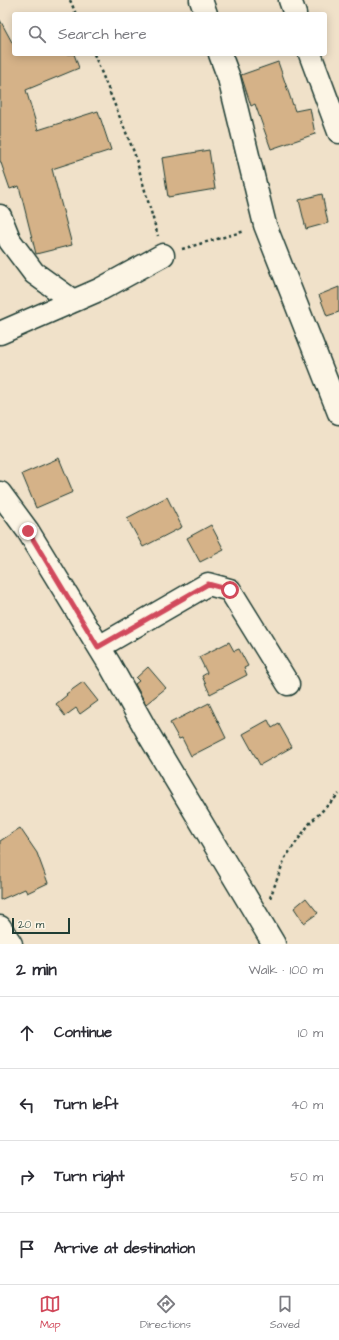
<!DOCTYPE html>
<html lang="en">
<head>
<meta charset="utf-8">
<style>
	body { margin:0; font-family:"Architects Daughter",sans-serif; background:#f7f7f7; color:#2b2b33 }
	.scale { position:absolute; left:12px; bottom:10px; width:58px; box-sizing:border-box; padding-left:4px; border:2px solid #1f3d34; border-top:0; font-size:11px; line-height:14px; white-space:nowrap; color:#1f3d34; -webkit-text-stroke:3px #fcf5e5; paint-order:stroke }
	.stop { position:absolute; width:12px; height:12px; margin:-9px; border:3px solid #d1495b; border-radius:50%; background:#fff }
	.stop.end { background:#d1495b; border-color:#fff; box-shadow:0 1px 4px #0008 }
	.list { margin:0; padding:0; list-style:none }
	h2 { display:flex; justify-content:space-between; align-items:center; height:52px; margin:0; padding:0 16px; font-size:17px }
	h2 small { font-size:13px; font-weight:400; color:#7c7c81 }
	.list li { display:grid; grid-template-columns:26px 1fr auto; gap:12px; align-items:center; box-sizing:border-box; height:72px; padding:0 16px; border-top:1px solid #e1e1e2 }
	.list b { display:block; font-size:15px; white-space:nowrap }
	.list em { font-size:13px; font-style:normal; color:#7c7c81 }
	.icon { flex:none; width:22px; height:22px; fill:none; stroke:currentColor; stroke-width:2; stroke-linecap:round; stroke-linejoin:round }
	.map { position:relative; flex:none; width:339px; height:944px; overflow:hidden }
	.search { position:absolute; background:#fff; box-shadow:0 2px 10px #0003; left:12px; right:12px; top:12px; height:44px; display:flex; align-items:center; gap:10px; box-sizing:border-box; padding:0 14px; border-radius:4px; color:#7c7c81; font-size:15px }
	.sheet { height:340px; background:#fff }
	nav { display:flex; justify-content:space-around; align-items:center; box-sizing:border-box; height:56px; border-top:1px solid #e1e1e2; background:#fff; font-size:11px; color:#7c7c81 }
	nav a { display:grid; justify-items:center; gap:2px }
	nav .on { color:#d1495b }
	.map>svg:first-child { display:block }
</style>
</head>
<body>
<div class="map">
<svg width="339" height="944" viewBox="0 0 339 944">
	<rect width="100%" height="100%" fill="#f0e1c9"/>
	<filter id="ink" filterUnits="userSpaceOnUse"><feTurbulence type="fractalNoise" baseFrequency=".025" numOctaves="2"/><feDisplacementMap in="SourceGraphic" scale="8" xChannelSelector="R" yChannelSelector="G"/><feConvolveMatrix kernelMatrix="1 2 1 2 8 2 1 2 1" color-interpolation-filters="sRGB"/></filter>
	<g filter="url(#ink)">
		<path fill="#d5b288" stroke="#1f3d34" d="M0,20L14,46V54H74L79,68L26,90L38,130L98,111L111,150L52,169L72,245L36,254L19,186L10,189L0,160Z
			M278,62L295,111L310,108L315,134L271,149L255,104L251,106L241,75Z
			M209,150L215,189L168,197L162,158Z
			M322,194L328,223L306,229L299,200Z
			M339,287V312L327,316L319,295Z
			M59,458L73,492L36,508L22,474Z
			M167,497L182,527L143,547L127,518Z
			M211,525L224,550L200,562L187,538Z
			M229,642L234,651L239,649L248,666L244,668L247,675L210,694L202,676L207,673L199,657Z
			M148,667L166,688L146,704L135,684L139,681L136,678Z
			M83,682L98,701L80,714L76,708L65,716L56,704L67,695L66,694Z
			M209,703L226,738L191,756L182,738L179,739L170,723Z
			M268,720L272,728L279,724L292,747L260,765L243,734Z
			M20,828L37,853L48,883L27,893L25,889L0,900V841Z
			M306,898L318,913L304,923L294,908Z"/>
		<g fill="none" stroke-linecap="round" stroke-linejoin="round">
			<defs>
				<path id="minor" d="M290,0L295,14
					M310,54L339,132
					M0,216L10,241L34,273L73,301
					M0,333L101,289L163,255
					M0,493L28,531L110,665L149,735L274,944
					M99,647L208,584L230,590L288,684
					M0,927L11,944"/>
				<path id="secondary" d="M201,0L206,14
					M220,54L229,78L265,225L339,413"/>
			</defs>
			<use href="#minor" stroke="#1f3d34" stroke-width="25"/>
			<use href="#secondary" stroke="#1f3d34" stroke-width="25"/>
			<path stroke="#1f3d34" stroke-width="2.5" stroke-dasharray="3 3" stroke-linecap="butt" d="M70,0L76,14
				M94,54L134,152L158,236
				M182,249L245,231
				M270,898L285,858L310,823L339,794"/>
			<use href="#minor" stroke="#fcf5e5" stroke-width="22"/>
			<use href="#secondary" stroke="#fcf5e5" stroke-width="22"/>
		</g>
	</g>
	<g fill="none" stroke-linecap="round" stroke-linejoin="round" filter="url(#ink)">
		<path stroke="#d1495b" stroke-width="5" d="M28,531L98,647L208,584L230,590"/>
	</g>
</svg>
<div class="scale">20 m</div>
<div class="stop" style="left:230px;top:590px"></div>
<div class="stop end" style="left:28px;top:531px"></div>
<div class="search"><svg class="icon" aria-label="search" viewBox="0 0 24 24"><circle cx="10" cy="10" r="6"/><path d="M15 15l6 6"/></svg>Search here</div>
</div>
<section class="sheet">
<h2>2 min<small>Walk · 100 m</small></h2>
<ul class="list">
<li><svg class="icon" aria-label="ahead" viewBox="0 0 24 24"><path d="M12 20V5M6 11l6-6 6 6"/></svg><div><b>Continue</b></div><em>10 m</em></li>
<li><svg class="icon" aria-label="left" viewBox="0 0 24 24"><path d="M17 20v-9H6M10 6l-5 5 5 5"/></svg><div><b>Turn left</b></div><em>40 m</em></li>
<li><svg class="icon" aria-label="right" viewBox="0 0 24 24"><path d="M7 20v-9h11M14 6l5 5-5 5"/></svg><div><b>Turn right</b></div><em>50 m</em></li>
<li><svg class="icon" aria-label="arrive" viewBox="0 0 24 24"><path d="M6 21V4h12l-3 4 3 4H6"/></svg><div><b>Arrive at destination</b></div></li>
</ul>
</section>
<nav>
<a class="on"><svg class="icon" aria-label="map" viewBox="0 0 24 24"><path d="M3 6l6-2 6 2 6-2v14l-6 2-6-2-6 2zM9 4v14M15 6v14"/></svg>Map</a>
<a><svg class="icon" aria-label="directions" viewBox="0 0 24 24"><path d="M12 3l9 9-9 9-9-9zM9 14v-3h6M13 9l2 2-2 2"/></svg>Directions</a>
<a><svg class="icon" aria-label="saved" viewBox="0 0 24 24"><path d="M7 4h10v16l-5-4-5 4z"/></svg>Saved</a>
</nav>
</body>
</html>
